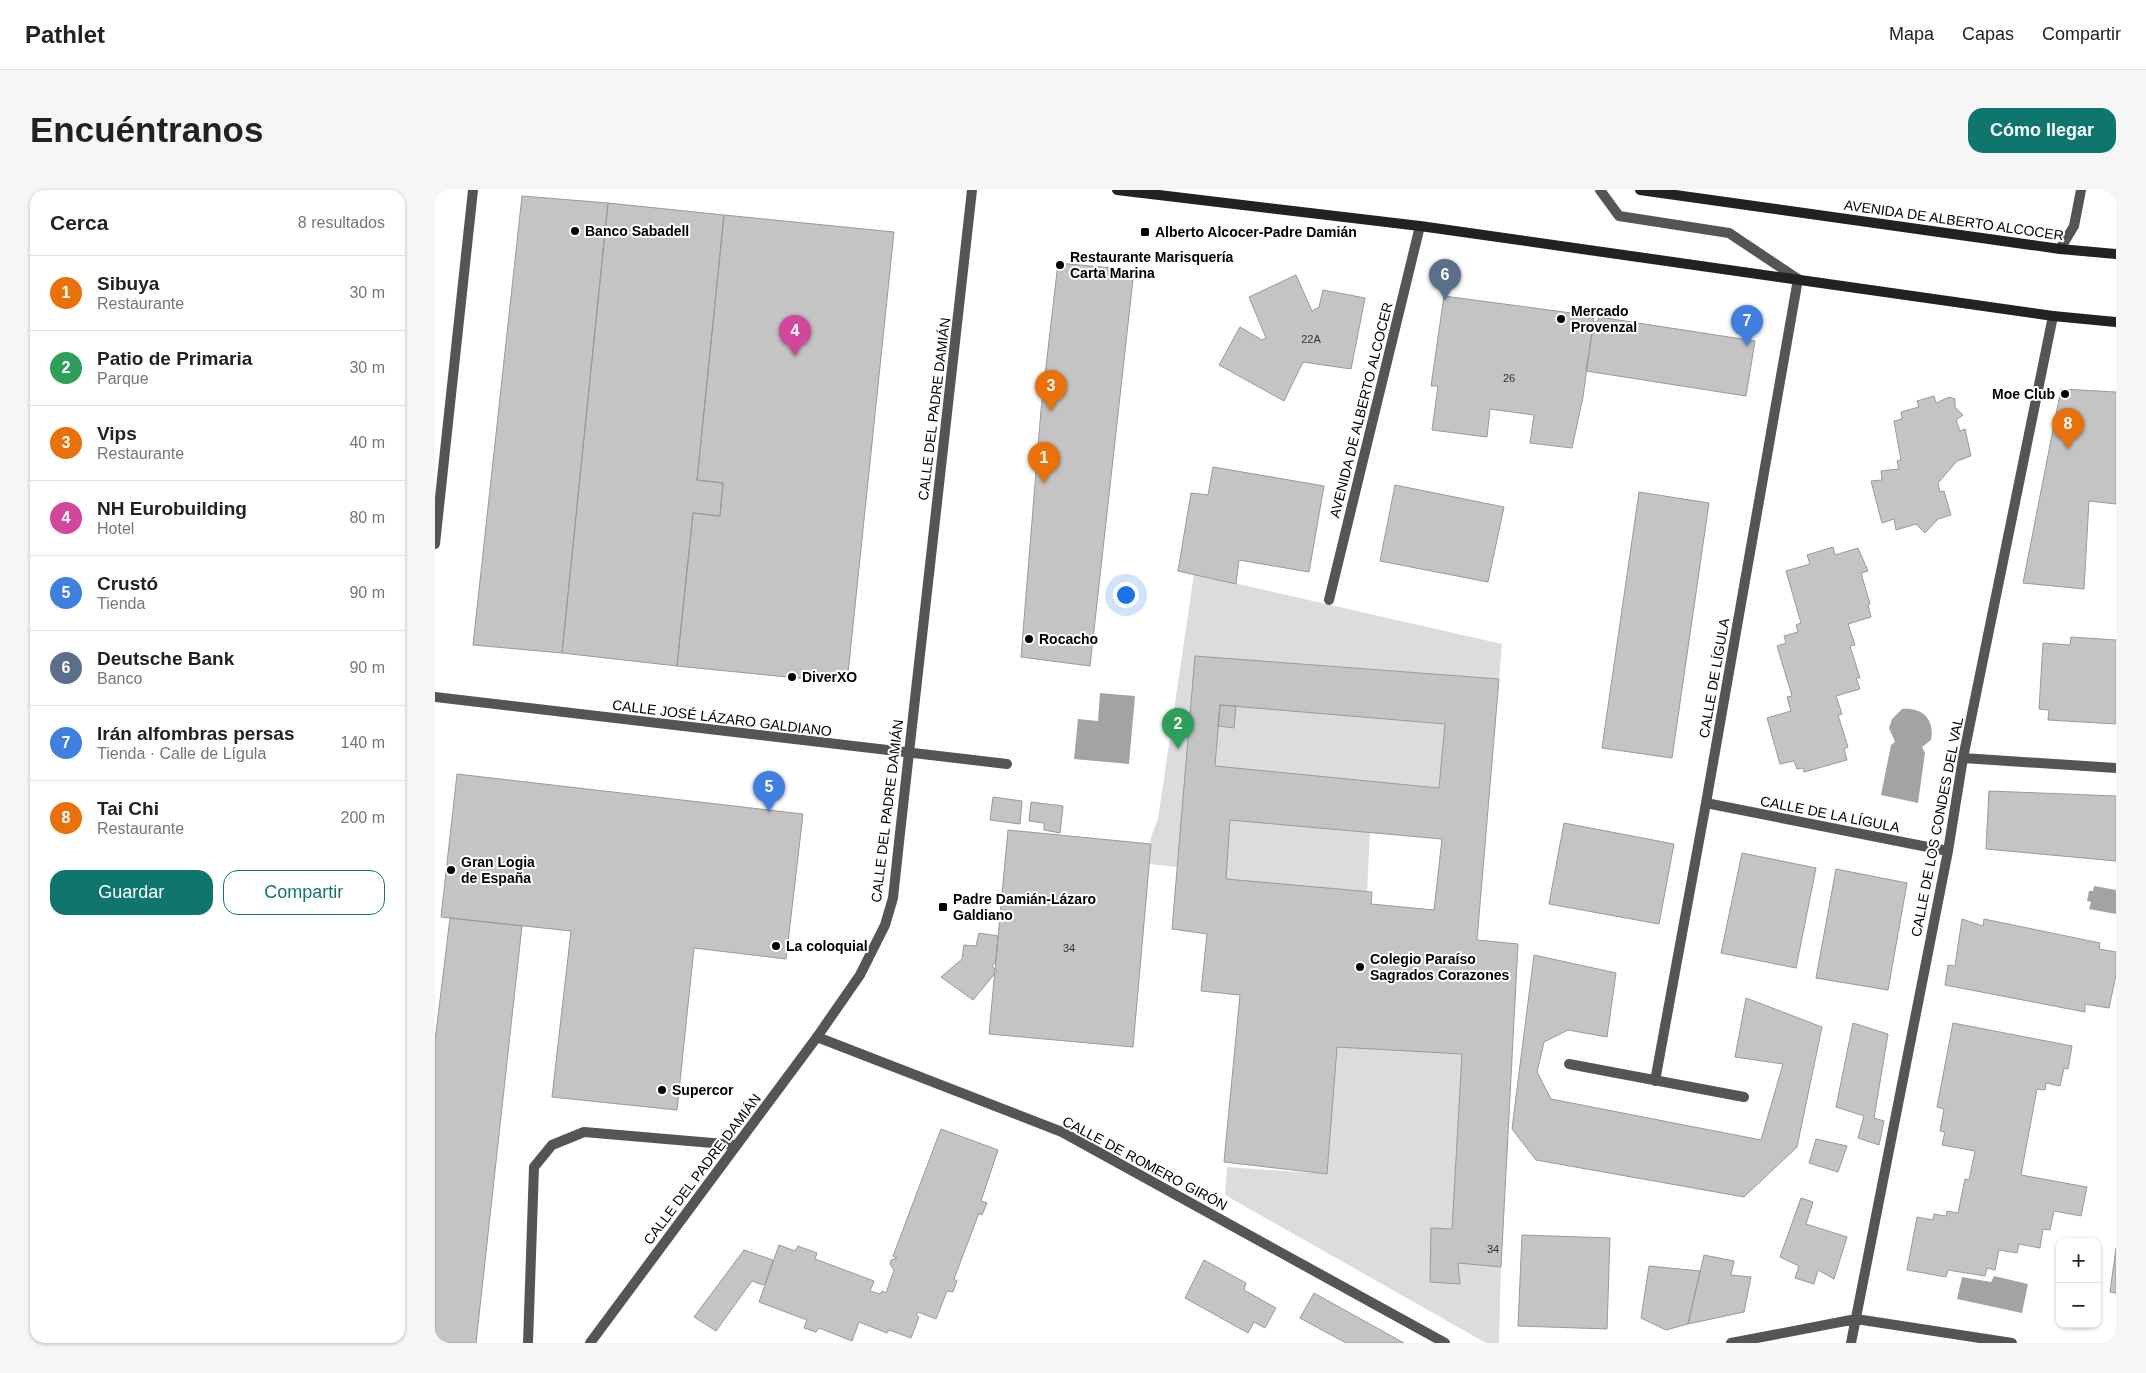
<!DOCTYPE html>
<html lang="es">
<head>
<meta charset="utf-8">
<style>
	body { margin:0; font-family:Arial,sans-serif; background:#f6f6f6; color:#222 }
	.controls { position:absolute; right:15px; bottom:15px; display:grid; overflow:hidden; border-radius:10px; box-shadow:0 1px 4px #0004 }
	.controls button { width:45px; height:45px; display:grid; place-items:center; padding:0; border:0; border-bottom:1px solid #e0e0e0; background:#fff; color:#222; font:25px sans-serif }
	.you { position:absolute; left:690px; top:404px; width:18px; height:18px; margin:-12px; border:4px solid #fff; border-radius:50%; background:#1a73e8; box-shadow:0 0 0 8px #1a73e833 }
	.badge { display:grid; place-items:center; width:32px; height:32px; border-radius:50%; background:#0f766e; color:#fff; font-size:16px; font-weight:700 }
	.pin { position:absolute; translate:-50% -41px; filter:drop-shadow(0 1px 2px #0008) }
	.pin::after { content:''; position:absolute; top:26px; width:18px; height:15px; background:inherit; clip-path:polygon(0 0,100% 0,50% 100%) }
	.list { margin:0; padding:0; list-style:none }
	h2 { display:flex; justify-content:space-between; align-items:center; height:65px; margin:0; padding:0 20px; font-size:21px }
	h2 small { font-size:16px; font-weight:400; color:#767676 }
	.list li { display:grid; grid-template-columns:32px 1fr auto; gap:15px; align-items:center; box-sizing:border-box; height:75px; padding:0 20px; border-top:1px solid #e0e0e0 }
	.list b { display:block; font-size:19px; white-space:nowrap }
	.list p { margin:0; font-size:16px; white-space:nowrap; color:#767676 }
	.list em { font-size:16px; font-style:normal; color:#767676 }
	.actions { display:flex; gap:10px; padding:15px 20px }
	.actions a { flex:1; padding:11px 0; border:1px solid #0f766e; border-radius:15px; text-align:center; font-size:18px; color:#0f766e }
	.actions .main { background:#0f766e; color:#fff }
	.map { position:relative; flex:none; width:1681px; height:1153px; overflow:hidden; border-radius:15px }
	header { display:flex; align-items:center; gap:30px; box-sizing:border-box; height:70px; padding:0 25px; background:#fff; border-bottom:1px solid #e0e0e0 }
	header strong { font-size:24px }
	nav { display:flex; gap:28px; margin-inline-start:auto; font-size:18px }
	.intro { display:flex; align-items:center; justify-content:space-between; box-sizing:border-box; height:120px; padding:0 30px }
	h1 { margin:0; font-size:35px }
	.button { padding:12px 22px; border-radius:15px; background:#0f766e; color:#fff; font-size:18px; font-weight:700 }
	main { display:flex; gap:30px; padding:0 30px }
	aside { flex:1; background:#fff; border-radius:15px; box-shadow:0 1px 4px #0004 }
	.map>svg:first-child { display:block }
</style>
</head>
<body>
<header>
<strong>Pathlet</strong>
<nav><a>Mapa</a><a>Capas</a><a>Compartir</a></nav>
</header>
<div class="intro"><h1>Encuéntranos</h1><a class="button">Cómo llegar</a></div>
<main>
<aside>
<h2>Cerca<small>8 resultados</small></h2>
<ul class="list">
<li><span class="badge" style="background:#e8710a">1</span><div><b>Sibuya</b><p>Restaurante</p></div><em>30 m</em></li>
<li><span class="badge" style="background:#2e9e5b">2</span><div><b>Patio de Primaria</b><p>Parque</p></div><em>30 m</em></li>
<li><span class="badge" style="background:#e8710a">3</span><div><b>Vips</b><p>Restaurante</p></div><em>40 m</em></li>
<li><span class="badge" style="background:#d1479c">4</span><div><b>NH Eurobuilding</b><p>Hotel</p></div><em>80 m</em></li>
<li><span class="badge" style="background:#3f7fe0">5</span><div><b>Crustó</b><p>Tienda</p></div><em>90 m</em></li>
<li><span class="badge" style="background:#5c6f8a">6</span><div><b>Deutsche Bank</b><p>Banco</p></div><em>90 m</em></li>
<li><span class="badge" style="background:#3f7fe0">7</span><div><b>Irán alfombras persas</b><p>Tienda · Calle de Lígula</p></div><em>140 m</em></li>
<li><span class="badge" style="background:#e8710a">8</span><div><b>Tai Chi</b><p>Restaurante</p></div><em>200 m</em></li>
</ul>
<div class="actions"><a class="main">Guardar</a><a>Compartir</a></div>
</aside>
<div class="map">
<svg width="1681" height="1153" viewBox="0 0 1681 1153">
	<rect width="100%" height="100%" fill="#fff"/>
	<path fill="#dcdcdc" d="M759,384L1067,454L1064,489L761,466L743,677L714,674L716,647L723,629Z
		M801,516L1010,534L1004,598L780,576L783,536L799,537Z
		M795,630L935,642L932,702L791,689Z
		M902,857L1027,864L1017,1038H996L995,1092L1025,1094L1023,1073L1066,1077L1064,1153H1051L790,1005L792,977L892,984Z"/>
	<path fill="#a3a3a3" d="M665,503L700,506L694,574L639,569L643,529L663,531Z
		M1467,519C1488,517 1500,530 1496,550L1487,557L1490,563L1483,613L1446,605L1456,555L1460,552L1454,538L1457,529Z
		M1659,696L1681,700V724L1654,719L1656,712L1652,711L1654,701H1658Z
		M1559,1086L1593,1094L1587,1123L1522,1109L1527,1087L1556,1092Z"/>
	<path fill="#c4c4c4" stroke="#999" fill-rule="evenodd" d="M87,6L173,13L127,463L38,455Z
		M173,13L289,25L262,290L288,293L285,326L258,323L242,476L127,463Z
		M289,25L459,42L412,493L242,476L258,323L285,326L288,293L262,290Z
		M623,73L699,80L655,476L586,467L606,220Z
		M861,85L877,121L884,117L888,100L930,108L916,179L868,172L849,211L784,175L805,137L827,150L831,148L814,107Z
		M1009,106L1159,126L1148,207L1137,258L1095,253L1099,225L1055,219L1052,247L997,240L1003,196H996Z
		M1164,127L1320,151L1311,206L1151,181L1159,132H1162Z
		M1626,199L1681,202V314L1654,311L1649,399L1588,393Z
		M1499,206L1501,213L1514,207L1520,209V217L1528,225L1521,230L1525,241L1530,239L1536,266L1522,271L1503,293L1505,302L1509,301L1516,325L1503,329L1490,343L1481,334L1461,340L1459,329L1447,333L1436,291L1447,290L1446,281L1464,279L1462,271L1466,270L1459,231L1467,229L1466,222L1484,217L1482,211Z
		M778,277L889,296L874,382L804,370L801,394L743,381L756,303L773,305Z
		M960,295L1069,317L1053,392L945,371Z
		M1204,302L1274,313L1237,568L1167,558Z
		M1398,357L1400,365L1423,358L1433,381L1426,383L1435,414L1433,415L1436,427L1413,434L1420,455L1415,456L1425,488H1421L1425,499L1401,506L1407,524L1403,525L1413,557L1409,559L1412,570L1369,582L1368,578L1362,579L1359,571L1345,574L1332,528L1356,521L1352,507L1357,506L1342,456L1351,453L1349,446L1363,442L1361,435L1366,433L1351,381L1375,374L1372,365Z
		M1636,447L1681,450V534L1613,530L1614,520L1604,519L1608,453L1635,455Z
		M760,466L1064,489L1042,750L1083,754L1066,1077L1023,1073L1025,1094L995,1092L996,1038L1017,1039L1027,864L902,857L892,984L789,972L805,805L766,801L772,744L737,739ZM785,515L1010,534L1004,598L780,576ZM795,630L1007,649L999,720L936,714L937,702L791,689Z
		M785,515L801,516L799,538L783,536Z
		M22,584L368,624L351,769L259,758L242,920L117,907L136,741L6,727Z
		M1554,601L1681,606V671L1551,659Z
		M558,607L587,611L585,634L555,630Z
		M596,612L628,616L625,643L609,640V633L594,631Z
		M1129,633L1239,654L1224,734L1114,714Z
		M573,640L716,654L698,857L554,844Z
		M1307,663L1381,678L1361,778L1286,763Z
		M1401,679L1472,693L1453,800L1381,788Z
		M15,728L87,736L41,1153H0V851Z
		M1527,729L1548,736L1549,729L1665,753L1664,759L1681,762V785L1674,818L1650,814V822L1510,795L1513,775L1520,776Z
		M544,743L563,746L561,771L557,776L562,781L538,810L506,787L527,769L529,755L541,756Z
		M1099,765L1181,783L1172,847L1133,840L1109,852L1102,882L1116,909L1326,950L1348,874L1300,867L1311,808L1387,837L1362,957L1309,1007L1101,970L1077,939Z
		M1418,833L1453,844L1439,928L1449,931L1444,955L1423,948L1429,926L1401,917Z
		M1518,833L1637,856L1633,879L1629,878L1625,896L1611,893L1610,900L1602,899L1586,985L1652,997L1646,1026L1619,1021L1615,1040L1608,1039L1605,1058L1584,1054L1582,1063L1564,1060L1560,1080L1552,1078L1550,1086L1513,1080L1511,1087L1472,1080L1482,1027L1498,1030L1499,1024L1511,1026L1512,1021L1523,1023L1530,989L1534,990L1540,961L1507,955L1510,942L1505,941L1509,919L1502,917Z
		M506,939L563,960L546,1011L552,1013L547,1025L544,1023L519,1089L522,1091L518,1102L512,1101L501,1129L483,1122L481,1125L484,1127L476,1148L454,1140L452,1143L424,1132L417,1151L384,1138L381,1142L369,1138L372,1130L324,1112L344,1055L360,1061L363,1056L382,1063L380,1069L439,1091L435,1101L445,1104L447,1101L451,1103L459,1080L455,1074L456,1070L462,1068L458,1066Z
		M1381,949L1412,956L1403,982L1374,973Z
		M1366,1008L1378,1012L1371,1034L1412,1047L1399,1089L1383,1080L1379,1094L1360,1088L1364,1076L1345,1067Z
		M1087,1045L1175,1048L1172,1139L1083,1136Z
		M1681,1058V1103L1675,1102Z
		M309,1060L338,1070L331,1092L328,1095L317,1091L281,1141L259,1127Z
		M1269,1065L1299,1071L1296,1085L1316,1087L1309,1122L1253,1134Z
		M769,1070L811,1093L809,1100L841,1118L830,1138L819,1132L813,1143L750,1108Z
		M1214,1076L1265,1081L1253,1134L1231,1140L1206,1128Z
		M879,1103L969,1153H911L865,1128Z"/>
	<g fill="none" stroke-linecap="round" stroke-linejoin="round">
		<path stroke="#555" stroke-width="10" d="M93,1153L99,977L117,955L149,942L301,955"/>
		<path stroke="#555" stroke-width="10" d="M1165,0L1184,26L1294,43L1363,89L1271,613L1220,891
			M1625,59L1639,36L1646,0
			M0,354L38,0
			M894,410L985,36
			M0,507L572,574
			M1528,568L1681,578
			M1271,613L1513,661
			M382,847L627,942L1010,1153
			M1134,874L1309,907
			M1296,1153L1421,1129L1577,1153
			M1416,1153L1513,661L1528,568L1618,126"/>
		<path stroke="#555" stroke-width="10" d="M155,1153L382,847L425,785L450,735L458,708L465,643L537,0"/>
		<path stroke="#222" stroke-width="10" d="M682,0L985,36L1618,126L1681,132
			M1205,0L1625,59L1681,64"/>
	</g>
	<g fill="#000" stroke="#fff" stroke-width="2">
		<circle cx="140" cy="41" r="5"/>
		<rect x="705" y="37" width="10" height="10" rx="2.5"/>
		<circle cx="625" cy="75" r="5"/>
		<circle cx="1126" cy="129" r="5"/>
		<circle cx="1630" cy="204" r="5"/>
		<circle cx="594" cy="449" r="5"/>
		<circle cx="357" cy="487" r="5"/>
		<circle cx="16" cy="680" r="5"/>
		<rect x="503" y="712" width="10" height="10" rx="2.5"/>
		<circle cx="341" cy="756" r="5"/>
		<circle cx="925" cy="777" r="5"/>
		<circle cx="227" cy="900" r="5"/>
	</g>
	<g text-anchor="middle" stroke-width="4" stroke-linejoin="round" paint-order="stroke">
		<g font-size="11" fill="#313131">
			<text x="876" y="153">22A</text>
			<text x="1074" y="192">26</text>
			<text x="634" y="762">34</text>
			<text x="1058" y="1063">34</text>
		</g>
		<g font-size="14" fill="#000" stroke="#fff">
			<text transform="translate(1519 30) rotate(8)" y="5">AVENIDA DE ALBERTO ALCOCER</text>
			<text transform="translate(499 219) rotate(-83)" y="5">CALLE DEL PADRE DAMIÁN</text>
			<text transform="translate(926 220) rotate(-76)" y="5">AVENIDA DE ALBERTO ALCOCER</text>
			<text transform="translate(1279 488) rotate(-80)" y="5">CALLE DE LÍGULA</text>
			<text transform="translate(287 528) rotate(7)" y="5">CALLE JOSÉ LÁZARO GALDIANO</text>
			<text transform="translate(452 621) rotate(-83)" y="5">CALLE DEL PADRE DAMIÁN</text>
			<text transform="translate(1395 624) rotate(11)" y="5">CALLE DE LA LÍGULA</text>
			<text transform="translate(1502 637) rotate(-79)" y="5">CALLE DE LOS CONDES DEL VAL</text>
			<text transform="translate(710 973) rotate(28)" y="5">CALLE DE ROMERO GIRÓN</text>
			<text transform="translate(267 979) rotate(-53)" y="5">CALLE DEL PADRE DAMIÁN</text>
		</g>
		<g font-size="14" font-weight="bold" fill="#000" stroke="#fff" text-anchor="start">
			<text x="150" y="46">Banco Sabadell</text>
			<text x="720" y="47">Alberto Alcocer-Padre Damián</text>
			<text x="635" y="72">Restaurante Marisquería<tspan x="635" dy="16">Carta Marina</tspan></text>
			<text x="1136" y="126">Mercado<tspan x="1136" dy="16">Provenzal</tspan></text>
			<text x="1620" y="209" text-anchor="end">Moe Club</text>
			<text x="604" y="454">Rocacho</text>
			<text x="367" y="492">DiverXO</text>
			<text x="26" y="677">Gran Logia<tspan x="26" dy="16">de España</tspan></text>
			<text x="518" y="714">Padre Damián-Lázaro<tspan x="518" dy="16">Galdiano</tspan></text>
			<text x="351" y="761">La coloquial</text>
			<text x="935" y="774">Colegio Paraíso<tspan x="935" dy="16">Sagrados Corazones</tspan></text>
			<text x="237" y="905">Supercor</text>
		</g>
	</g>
</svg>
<div class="controls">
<button>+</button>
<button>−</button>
</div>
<div class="you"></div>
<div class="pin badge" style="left:609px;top:293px;background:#e8710a">1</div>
<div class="pin badge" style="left:743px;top:559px;background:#2e9e5b">2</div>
<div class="pin badge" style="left:616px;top:221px;background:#e8710a">3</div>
<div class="pin badge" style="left:360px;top:166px;background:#d1479c">4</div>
<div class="pin badge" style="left:334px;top:622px;background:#3f7fe0">5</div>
<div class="pin badge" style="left:1010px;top:110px;background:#5c6f8a">6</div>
<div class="pin badge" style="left:1312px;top:156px;background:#3f7fe0">7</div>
<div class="pin badge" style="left:1633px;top:259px;background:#e8710a">8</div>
</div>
</main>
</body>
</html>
